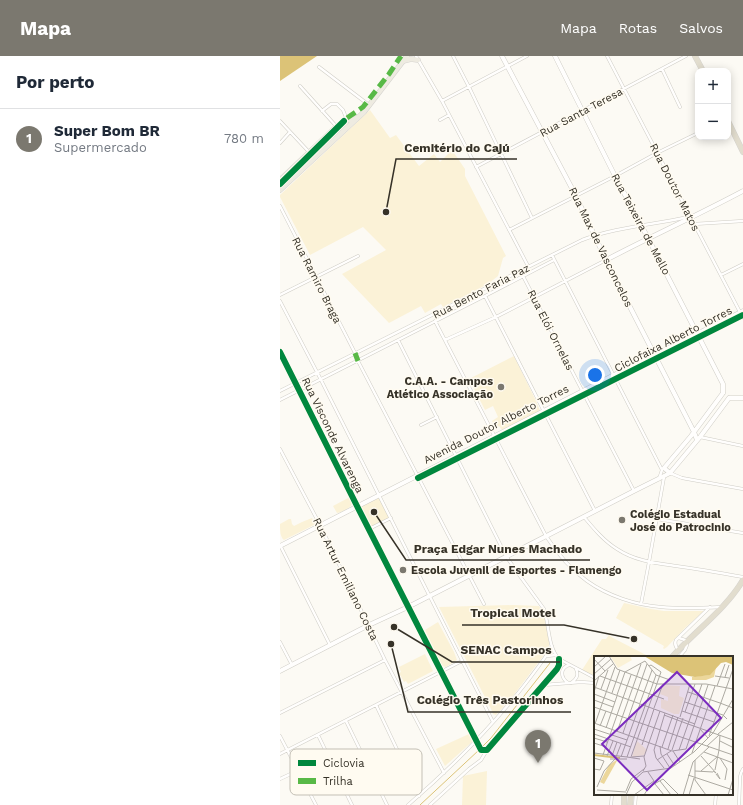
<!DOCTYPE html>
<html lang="pt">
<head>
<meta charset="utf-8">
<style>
	body { margin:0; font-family:"Work Sans",sans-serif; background:#f6f6f7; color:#1f2937 }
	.controls { position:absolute; right:12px; top:12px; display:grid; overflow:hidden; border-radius:8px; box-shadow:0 2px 10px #0003 }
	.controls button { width:36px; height:36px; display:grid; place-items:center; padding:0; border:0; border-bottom:1px solid #e0e1e3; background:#fff; color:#1f2937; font:20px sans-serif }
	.you { position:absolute; left:315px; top:319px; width:14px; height:14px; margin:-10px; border:3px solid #fff; border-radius:50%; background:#1a73e8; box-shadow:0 0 0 6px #1a73e833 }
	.badge { display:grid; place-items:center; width:26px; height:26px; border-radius:50%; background:#7b786f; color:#fff; font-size:13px; font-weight:700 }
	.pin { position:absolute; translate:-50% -33px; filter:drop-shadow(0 1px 2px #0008) }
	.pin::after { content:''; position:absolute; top:21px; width:14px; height:12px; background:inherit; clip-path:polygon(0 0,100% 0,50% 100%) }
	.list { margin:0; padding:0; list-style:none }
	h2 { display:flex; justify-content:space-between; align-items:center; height:52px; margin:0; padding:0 16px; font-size:17px }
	h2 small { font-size:13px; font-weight:400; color:#747a83 }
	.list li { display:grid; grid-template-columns:26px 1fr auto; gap:12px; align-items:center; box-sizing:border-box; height:60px; padding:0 16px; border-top:1px solid #e0e1e3 }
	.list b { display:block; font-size:15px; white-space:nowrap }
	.list p { margin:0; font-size:13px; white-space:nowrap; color:#747a83 }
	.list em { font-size:13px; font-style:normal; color:#747a83 }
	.map { position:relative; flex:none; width:463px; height:749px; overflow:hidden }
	header { display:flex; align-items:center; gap:24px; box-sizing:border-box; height:56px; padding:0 20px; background:#7b786f; color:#fff }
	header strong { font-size:19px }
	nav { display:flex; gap:22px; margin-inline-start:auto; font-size:14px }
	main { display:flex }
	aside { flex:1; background:#fff }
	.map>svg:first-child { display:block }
</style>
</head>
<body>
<header>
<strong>Mapa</strong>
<nav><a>Mapa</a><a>Rotas</a><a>Salvos</a></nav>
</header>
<main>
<aside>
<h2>Por perto<small></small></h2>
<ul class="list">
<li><span class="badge">1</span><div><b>Super Bom BR</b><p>Supermercado</p></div><em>780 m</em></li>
</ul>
</aside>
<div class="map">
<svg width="463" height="749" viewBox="0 0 463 749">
	<rect width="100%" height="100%" fill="#fcfaf4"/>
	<path fill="#fbf2d7" d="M90,54L110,82L116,79L139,110L154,98L160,106L172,94L185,113V120L226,200L223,202L218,220L208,228L163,251L161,248L145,257L141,250L109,267L62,218L106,194L83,171L30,199L0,141V139Z
		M234,300L256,345L260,355L234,369L222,374L219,370L216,372L212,365L218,361L213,350L205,354L189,323Z
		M70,441L72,448C69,453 62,456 57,457L53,450Z
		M99,441L109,462L90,471L80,450Z
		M32,462L35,468L34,469L4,484C0,481 0,474 0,468L9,463H11L12,468L14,470L22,466Z
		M344,547L371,553L384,555H424L405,572L387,591L384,593L383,592L384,590L336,562Z
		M233,549L259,550L263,557L265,563L269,586V591L267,595L233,640L216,659L213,658L211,653L159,551Z
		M158,566L174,596L177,604L166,611L162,610L145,574Z
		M329,579L333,582L370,601H315V620L302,614L322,583H326Z
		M145,598L153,615L128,628L126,625L124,626L119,617L121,616L119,611Z
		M189,678L193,685L165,710L156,693Z
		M207,715L206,749H182L183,720Z"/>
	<path fill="#dcc377" d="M0,0H37L0,25Z"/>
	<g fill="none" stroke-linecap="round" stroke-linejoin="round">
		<path stroke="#dcc377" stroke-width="1" d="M202,691L211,682L270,607
			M140,749L199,694"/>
		<defs>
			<path id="street" d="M136,0L162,45L248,210
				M173,0L189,31L252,162
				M327,0L463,262
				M39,11L89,49
				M382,13L400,51
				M20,30L56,70
				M162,45L247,0
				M42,55L51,48H57L63,54L67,64
				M160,64L169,59
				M0,65L29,96
				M0,87L10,76
				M196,111L406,0
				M0,150L75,297
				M414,168L463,165
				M229,174L335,120L377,97L418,77
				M272,199L382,414
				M441,219L463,208
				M243,220L354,435
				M0,239L78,200
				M205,240L315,455
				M0,245L39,320L213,666
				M155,265L266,480C277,497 290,513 307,525C328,540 356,549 381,551C401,553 422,552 442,551
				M118,284L226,500L237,516L264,553C269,568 268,592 279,603L315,622
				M165,284L216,261L326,204
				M0,296L77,450L201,694H207L277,613L279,609V603
				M78,305L204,548
				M0,335L302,184C336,171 373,169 408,161
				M0,344L205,240L274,204
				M141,369L157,361
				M420,381L463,390
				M0,393L40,469L105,604L164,717
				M390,417L402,422L463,433
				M379,423L382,414
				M304,461C314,473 324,485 337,493C355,505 375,507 396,510C418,513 441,517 463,521
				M377,463L463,477
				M89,473L111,462
				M0,489L50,589
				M361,548L369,506L384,421
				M399,582L405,584L407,589L405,594L399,601
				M0,586L12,609
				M398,594C396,591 394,588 396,584L430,551
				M267,600L276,599
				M288,627C280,621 280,612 289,609
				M291,627C297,623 299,619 296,613
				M264,629L301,626L315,627
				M96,649L139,740
				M0,657L105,604
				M66,665L107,749
				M38,679L72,749
				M0,680L36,749
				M0,698L182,605
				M0,723L17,715
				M128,749C171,712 211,672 246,627C255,615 265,603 272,590
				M150,749L189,713L201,704L207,694
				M331,749L332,738
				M355,749L356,738
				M435,749L436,738
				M459,749L460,721L461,717L463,713"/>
			<path id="secondary" d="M222,0L296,140L326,204L414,376L417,384
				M275,0L335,120L368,182L443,328V337
				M326,204C372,180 418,159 463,135
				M449,342H463
				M390,417L384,412L411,380L443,337
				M0,490L334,319L463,255
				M0,615L89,569L128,551L354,435L390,417L420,381L449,342"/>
			<path id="primary" d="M123,5L131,3L138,4
				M0,124L57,70L64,65L77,62
				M0,134L84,56L127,0"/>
			<path id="highway" d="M415,0L423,15
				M448,65L463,96
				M392,601C414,576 446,553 463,524
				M344,749V738
				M350,749L351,738"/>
		</defs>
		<use href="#street" stroke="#cfcdc6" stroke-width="3.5"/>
		<use href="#secondary" stroke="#cfcdc6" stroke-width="5"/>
		<use href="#primary" stroke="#d6d4d0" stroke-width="5.5"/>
		<use href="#highway" stroke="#d6d4d0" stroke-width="6"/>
		<use href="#street" stroke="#fffefd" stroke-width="2.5"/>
		<use href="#secondary" stroke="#fffefd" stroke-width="4"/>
		<use href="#primary" stroke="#eeebe1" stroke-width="4.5"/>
		<use href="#highway" stroke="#e2ddce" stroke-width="5"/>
		<path stroke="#58b947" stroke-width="5" stroke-dasharray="10 5" stroke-linecap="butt" d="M67,62L83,51L109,18L121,0
			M75,297L78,305"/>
		<defs>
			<path id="cycleway" d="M0,128L64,65
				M0,296L77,450L201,694H207L277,613L279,609V603
				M138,422L463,259"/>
		</defs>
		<use href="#cycleway" stroke="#fffbf1" stroke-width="8"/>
		<use href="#cycleway" stroke="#00873e" stroke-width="6"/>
	</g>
	<g fill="#7b786f" stroke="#fffbf1" stroke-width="1.5">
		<circle cx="221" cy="331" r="4"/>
		<circle cx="342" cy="464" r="4"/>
		<circle cx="123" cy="514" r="4"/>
	</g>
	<g text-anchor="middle" stroke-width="3" stroke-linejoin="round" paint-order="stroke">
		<g font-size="11" fill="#363228" stroke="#fffbf1">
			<text transform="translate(301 56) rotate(-28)" y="4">Rua Santa Teresa</text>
			<text transform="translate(395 131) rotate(63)" y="4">Rua Doutor Matos</text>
			<text transform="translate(361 168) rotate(62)" y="4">Rua Teixeira de Mello</text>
			<text transform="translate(321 191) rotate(64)" y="4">Rua Max de Vasconcelos</text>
			<text transform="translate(37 224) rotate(63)" y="4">Rua Ramiro Braga</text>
			<text transform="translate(201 235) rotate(-27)" y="4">Rua Bento Faria Paz</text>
			<text transform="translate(271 274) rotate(63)" y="4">Rua Elói Ornelas</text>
			<text transform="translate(393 283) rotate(-27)" y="4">Ciclofaixa Alberto Torres</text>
			<text transform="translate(216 368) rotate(-27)" y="4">Avenida Doutor Alberto Torres</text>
			<text transform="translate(53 379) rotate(64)" y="4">Rua Visconde Alvarenga</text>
			<text transform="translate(66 523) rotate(64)" y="4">Rua Artur Emiliano Costa</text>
		</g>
		<g font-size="11" font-weight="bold" fill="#363228" stroke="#fffbf1" text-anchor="start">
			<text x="213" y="329" text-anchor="end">C.A.A. - Campos<tspan x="213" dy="13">Atlético Associação</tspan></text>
			<text x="350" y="462">Colégio Estadual<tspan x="350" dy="13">José do Patrocinio</tspan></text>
			<text x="131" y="518">Escola Juvenil de Esportes - Flamengo</text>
		</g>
	</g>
	<g transform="translate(314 600)">
		<rect width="139" height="139" fill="#fcfaf4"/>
		<path d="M16,0H36L38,4L24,12ZM69,29L86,30L85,40L90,42L85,58H80L67,52V43L74,45V41L66,38ZM43,85L53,94L50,99L38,101Z" fill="#fbf2d7"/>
		<path d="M122,11L120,21L112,24H98V21L115,19ZM24,103L10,128L6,126L15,109Z" fill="#ecd79b"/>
		<path d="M50,0H139V9L132,6L127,7L116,19L101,21L78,17Z" fill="#dcc377"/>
		<path fill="none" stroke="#dcc377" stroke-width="2" d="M0,99L26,102"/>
		<path fill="none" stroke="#adaaa2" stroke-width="1" d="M15,0L23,13L63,28H112L139,33M0,3L11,15M0,11L12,0M0,18L17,3M6,20L70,43M121,20L135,22M131,21L135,9M0,25L19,8M123,30L131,8M0,31L101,68M7,33L14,14M0,36L5,20M94,36L126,47M18,37L26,14M0,38L21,46M23,39L31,16L51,5L62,19L76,24M0,44L19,51M91,46L129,59L133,63M46,47L58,14M126,47L139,52M0,51L139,99M60,52L69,28M88,55L120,66M91,56L101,28M70,59L94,68M86,61L96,28M0,67L78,95L92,93M1,68L21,11M94,68L139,84M6,70L12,55M12,72L23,40M0,73L33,84M106,73L114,82M23,76L47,8M29,77L53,8M0,78L37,91M124,78L139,66M115,80L139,13M0,82L13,86M126,85L138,91M0,87L12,91M48,89L60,53M66,90L67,98L76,112M113,90L125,79M68,91L79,59M74,93L84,61M92,93L114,29M78,94L89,62M85,94L108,28M125,94L126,79M79,95L86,106M110,96L139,107M0,97L33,101M98,97L121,30M73,98L81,110M9,99L37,19M13,100L19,85M18,100L23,86M107,100L122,117L119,115M22,101L27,88M27,101L46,48M33,101L62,19M33,101L46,103M37,101L67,16L57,9L55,10M38,101L50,100M0,102L10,105L6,114L0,113M126,102L133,113L131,124M16,103H33M63,104L77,95M101,104V124L112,139M70,112L62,102L60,94L71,57M121,114L125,94M49,115L52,110L50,101L66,55M101,115L119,116M107,115L123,101M122,118L126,123L123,117M94,119L139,134M66,125L77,139M61,128L70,139M3,131L10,115L21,103M3,134L32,136M32,135L37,123L50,113M32,139L38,126L49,116L77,112L100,96L119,77L139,43M40,139L60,125L54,116M50,139L55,131L69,123L85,139M89,139L99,106L115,91M95,139L100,122M134,139L139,123"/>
		<path fill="#7b2cbf" fill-opacity="0.15" stroke="#7b2cbf" stroke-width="2" d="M83,16L127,62L53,134L8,88Z"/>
		<rect width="139" height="139" fill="none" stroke="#363228" stroke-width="2"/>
	</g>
	<rect x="10" y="693" width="132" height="46" rx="6" fill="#fffbf1" stroke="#c3bfb5" stroke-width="1"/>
	<rect x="18" y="704" width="18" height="6" fill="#00873e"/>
	<rect x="18" y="722" width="18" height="6" fill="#58b947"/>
	<g font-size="11" fill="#363228">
		<text x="43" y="711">Ciclovia</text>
		<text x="43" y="729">Trilha</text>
	</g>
	<path fill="none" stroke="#363228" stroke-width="1.5" d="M106 156L116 103H237M94 456L126 504H310M354 583L284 569H182M114 571L172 606H280M111 588L128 656H291"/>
	<g fill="#363228" stroke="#fffbf1" stroke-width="1.5">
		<circle cx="106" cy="156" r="4"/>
		<circle cx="94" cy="456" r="4"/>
		<circle cx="354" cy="583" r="4"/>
		<circle cx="114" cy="571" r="4"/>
		<circle cx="111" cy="588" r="4"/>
	</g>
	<g font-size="12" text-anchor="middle" font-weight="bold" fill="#363228" stroke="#fffbf1" stroke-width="3" stroke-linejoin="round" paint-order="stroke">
		<text x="177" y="96">Cemitério do Cajú</text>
		<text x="218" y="497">Praça Edgar Nunes Machado</text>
		<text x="233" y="561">Tropical Motel</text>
		<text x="226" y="598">SENAC Campos</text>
		<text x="210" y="648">Colégio Três Pastorinhos</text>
	</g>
</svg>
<div class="controls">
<button>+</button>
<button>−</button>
</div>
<div class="you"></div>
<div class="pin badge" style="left:258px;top:707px">1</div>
</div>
</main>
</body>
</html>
